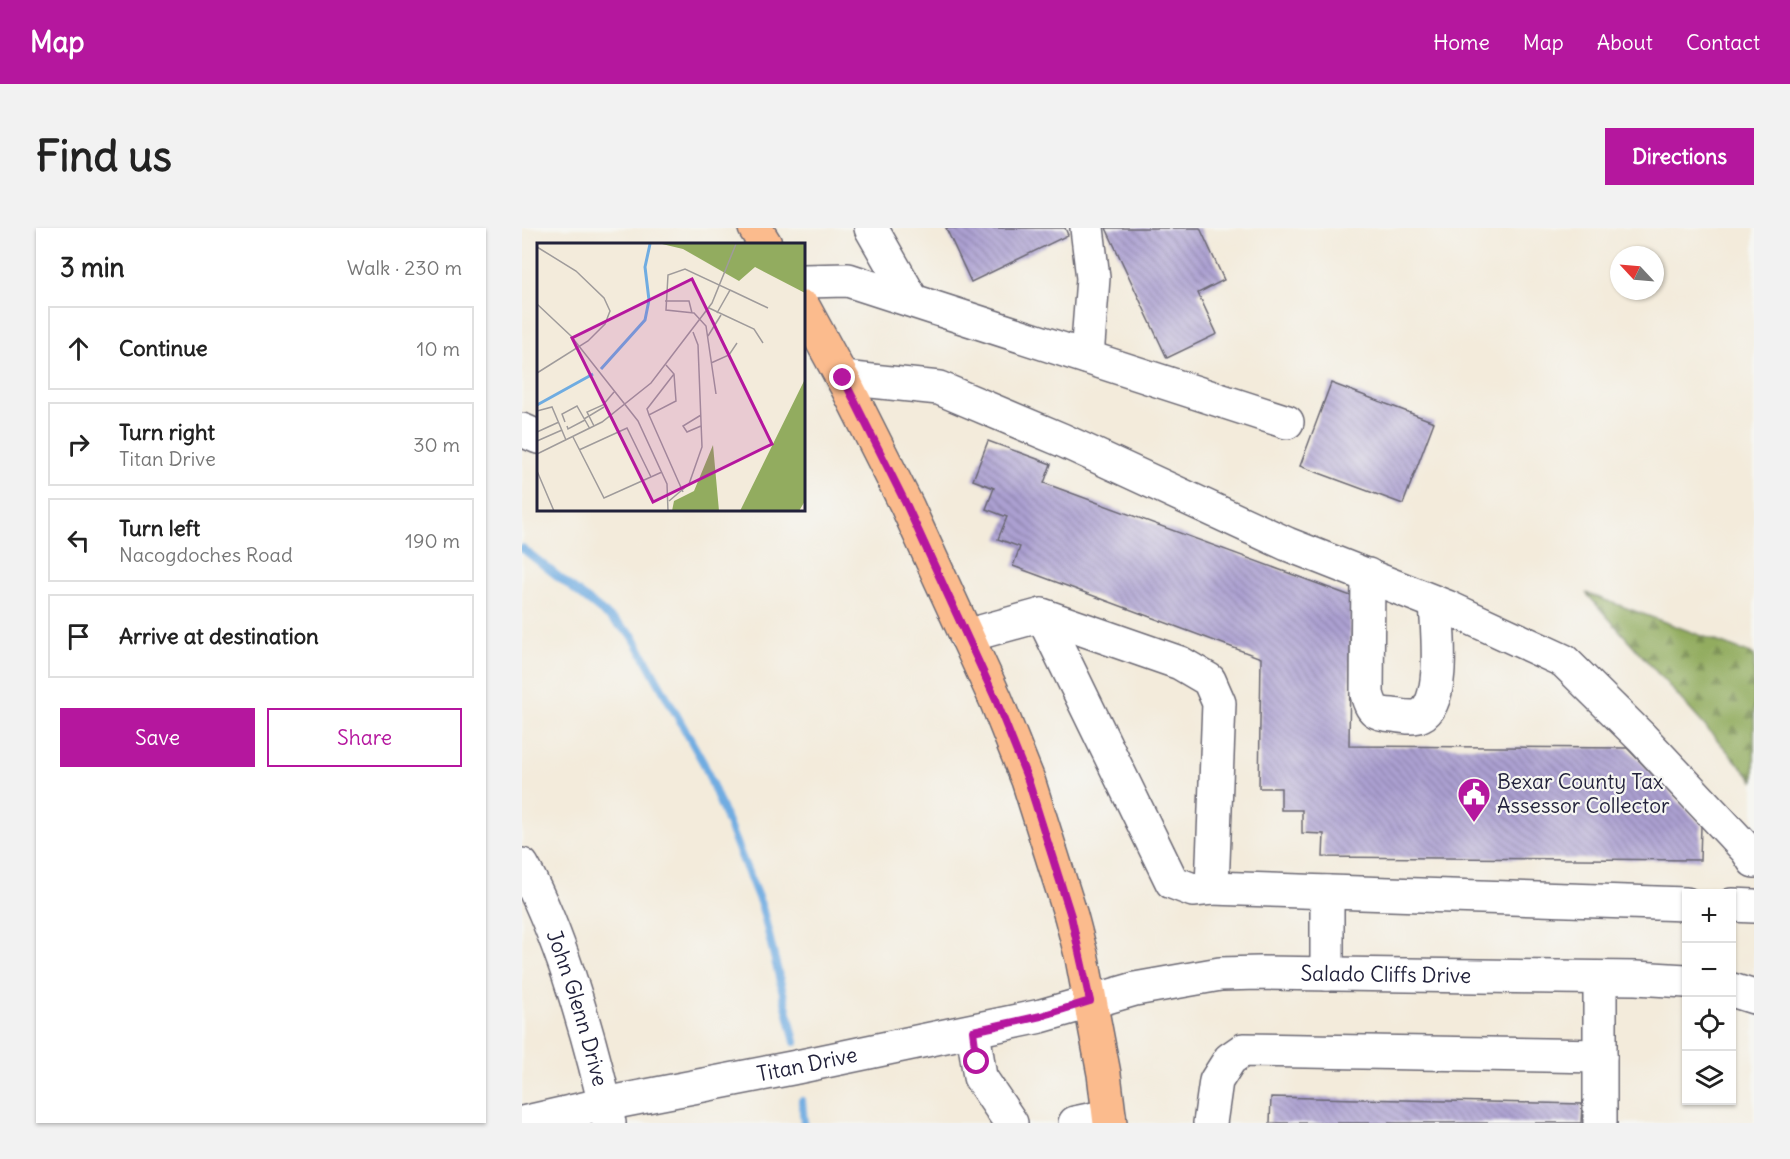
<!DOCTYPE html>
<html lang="en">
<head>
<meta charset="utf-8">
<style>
	body { margin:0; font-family:Delius,sans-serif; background:#f2f2f2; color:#222 }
	.controls { position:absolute; right:18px; bottom:18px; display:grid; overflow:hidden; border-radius:0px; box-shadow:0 2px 4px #0004 }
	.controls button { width:54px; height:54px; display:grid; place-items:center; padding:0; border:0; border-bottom:2px solid #e0e0e0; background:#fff; color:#222; font:30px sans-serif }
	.compass { position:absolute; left:1088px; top:18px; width:54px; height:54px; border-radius:50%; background:#fff; box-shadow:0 2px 4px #0004; rotate:296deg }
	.stop { position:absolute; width:18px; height:18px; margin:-14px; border:4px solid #b5179e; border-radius:50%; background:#fff }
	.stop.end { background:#b5179e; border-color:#fff; box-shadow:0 2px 6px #0008 }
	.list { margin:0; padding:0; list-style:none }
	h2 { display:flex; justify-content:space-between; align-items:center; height:78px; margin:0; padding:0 24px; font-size:26px }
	h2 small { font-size:20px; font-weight:400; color:#767676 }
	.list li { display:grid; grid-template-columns:39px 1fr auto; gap:18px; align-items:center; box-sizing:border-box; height:84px; margin:0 12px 12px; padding:0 12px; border:2px solid #e0e0e0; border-radius:0px }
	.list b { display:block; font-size:22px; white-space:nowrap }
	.list p { margin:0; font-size:20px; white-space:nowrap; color:#767676 }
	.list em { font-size:20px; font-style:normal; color:#767676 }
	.actions { display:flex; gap:12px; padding:18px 24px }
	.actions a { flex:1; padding:14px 0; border:2px solid #b5179e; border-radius:0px; text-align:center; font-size:21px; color:#b5179e }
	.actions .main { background:#b5179e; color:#fff }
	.icon { flex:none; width:33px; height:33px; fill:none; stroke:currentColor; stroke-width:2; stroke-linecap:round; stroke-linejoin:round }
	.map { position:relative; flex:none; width:1232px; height:895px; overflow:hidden; border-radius:0px }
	header { display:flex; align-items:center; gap:36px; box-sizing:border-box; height:84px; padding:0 30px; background:#b5179e; color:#fff }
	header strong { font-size:28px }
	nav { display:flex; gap:33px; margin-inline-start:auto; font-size:21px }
	.intro { display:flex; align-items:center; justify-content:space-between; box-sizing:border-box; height:144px; padding:0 36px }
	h1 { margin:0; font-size:42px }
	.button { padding:15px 27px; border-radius:0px; background:#b5179e; color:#fff; font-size:21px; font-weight:700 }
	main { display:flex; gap:36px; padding:0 36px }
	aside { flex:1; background:#fff; border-radius:0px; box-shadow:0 2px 4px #0004 }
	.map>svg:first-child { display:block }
</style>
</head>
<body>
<header>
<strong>Map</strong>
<nav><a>Home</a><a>Map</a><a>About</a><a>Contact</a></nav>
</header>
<div class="intro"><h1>Find us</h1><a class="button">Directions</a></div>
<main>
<aside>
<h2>3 min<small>Walk · 230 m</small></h2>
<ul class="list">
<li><svg class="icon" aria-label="ahead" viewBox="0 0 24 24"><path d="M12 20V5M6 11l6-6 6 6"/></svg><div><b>Continue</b></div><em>10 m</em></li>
<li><svg class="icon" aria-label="right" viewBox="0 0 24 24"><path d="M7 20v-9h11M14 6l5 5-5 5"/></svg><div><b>Turn right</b><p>Titan Drive</p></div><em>30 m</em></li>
<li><svg class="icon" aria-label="left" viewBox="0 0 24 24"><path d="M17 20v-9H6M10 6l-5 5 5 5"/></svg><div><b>Turn left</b><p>Nacogdoches Road</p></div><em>190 m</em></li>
<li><svg class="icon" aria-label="arrive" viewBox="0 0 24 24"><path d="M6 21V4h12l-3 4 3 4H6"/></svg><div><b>Arrive at destination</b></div></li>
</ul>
<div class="actions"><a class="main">Save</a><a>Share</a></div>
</aside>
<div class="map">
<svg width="1232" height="895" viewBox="0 0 1232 895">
	<defs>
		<pattern id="forest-firs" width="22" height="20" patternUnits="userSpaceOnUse" patternTransform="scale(1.5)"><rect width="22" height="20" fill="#92ac5f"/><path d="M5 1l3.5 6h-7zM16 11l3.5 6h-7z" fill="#778c50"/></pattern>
		<pattern id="building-back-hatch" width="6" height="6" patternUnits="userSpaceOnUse" patternTransform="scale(1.5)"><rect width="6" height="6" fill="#aca0d1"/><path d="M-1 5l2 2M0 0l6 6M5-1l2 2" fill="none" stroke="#8c82ab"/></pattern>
	</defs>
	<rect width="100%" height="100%" fill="#f6f6f2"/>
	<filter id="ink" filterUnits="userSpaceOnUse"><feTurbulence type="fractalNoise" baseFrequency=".0167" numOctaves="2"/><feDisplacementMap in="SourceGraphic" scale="12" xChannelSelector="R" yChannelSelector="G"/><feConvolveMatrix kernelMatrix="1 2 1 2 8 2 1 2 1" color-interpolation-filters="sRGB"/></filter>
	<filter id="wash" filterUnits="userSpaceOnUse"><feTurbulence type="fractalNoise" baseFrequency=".008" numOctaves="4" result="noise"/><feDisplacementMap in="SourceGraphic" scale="24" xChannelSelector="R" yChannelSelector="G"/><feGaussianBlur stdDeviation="1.35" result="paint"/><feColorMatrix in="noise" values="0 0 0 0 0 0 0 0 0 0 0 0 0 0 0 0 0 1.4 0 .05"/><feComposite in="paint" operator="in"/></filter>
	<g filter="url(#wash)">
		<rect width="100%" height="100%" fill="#f3ebdb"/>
		<path fill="url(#forest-firs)" stroke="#5a674d" stroke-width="1.5" d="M1064,365L1232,427V553Z"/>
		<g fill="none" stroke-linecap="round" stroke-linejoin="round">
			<path stroke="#6face1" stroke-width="8" d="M0,320L110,407L182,536L240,679L273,814
				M280,873L282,895"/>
		</g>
		<g id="blocks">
			<path fill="url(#building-back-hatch)" d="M424,0H543L546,7L449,54Z
				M584,0H678L702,52L676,65L695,106L645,130Z
				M809,155L912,194L881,276L778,238Z
				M466,213L529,236L522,255L829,368L827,518L1105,520L1179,597L1178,632L801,629L802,606L780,605V582H759V560H737L739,430L491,338L498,319L476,311L485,289L464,281L472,260L451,252Z
				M749,869L1060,876L1059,895H748Z"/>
		</g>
	</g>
	<g filter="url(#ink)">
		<use href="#blocks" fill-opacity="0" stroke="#6b6873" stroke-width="1.5"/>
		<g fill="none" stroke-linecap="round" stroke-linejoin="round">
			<defs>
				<g id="minor">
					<path d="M349,0L390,72"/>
					<path d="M282,53L326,52L765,194"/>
					<path d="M565,129L571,50L565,0"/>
					<path d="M321,150L417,160L540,212L765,316L925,379L1042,433L1120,510L1225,622L1232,633"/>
					<path d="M0,202L16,209"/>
					<path d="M846,347L845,466C850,483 853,486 871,487C879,488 891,491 899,487C924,475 915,399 914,375"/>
					<path d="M444,408L520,387L658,435L687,452L697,475L690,660L671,662L650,654L520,387"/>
					<path id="s1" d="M0,637C20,672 34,710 47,748C63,797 76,844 87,895"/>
					<path d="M690,660L1164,676"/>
					<path d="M1210,677L1232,678"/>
					<path d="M805,746V664"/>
					<path d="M1210,762L1232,769"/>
					<path d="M451,803L458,849L489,895"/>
					<path id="s2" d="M0,895L83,876L270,840L519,788L613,761L698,746L738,745L1114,750L1164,753"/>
					<path d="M553,895L587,888"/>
					<path d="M688,895L694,853L708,831L721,822L1078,828"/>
					<path d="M1078,895V750"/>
				</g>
				<path id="major" d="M233,0L243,16
					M282,80L324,157L385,278L474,472L506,552L549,688L560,730L582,846L588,895"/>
			</defs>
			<use href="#minor" stroke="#6b6873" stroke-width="36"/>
			<use href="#major" stroke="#6b6873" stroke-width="36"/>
			<use href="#minor" stroke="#fff" stroke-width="33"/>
			<use href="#major" stroke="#fbbb8d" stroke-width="33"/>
		</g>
	</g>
	<g fill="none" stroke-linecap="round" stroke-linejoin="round" filter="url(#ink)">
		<path stroke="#b5179e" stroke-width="8" d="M321,150L385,278L474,472L506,552L549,688L568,773L519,788L451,803L455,834"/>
	</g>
	<defs>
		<symbol id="civic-pin" viewBox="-11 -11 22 30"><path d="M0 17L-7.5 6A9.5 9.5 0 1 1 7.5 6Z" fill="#b5179e" stroke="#f6f6f2"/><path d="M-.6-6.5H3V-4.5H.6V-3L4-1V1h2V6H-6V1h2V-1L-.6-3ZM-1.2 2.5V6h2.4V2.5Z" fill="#fff"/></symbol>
	</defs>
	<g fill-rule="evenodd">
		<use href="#civic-pin" x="933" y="547" width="38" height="52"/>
	</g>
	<g text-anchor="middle" stroke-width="4.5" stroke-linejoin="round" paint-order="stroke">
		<g font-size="21" fill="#22223b" stroke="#f6f6f2" text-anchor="start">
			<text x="975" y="561">Bexar County Tax<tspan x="975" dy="24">Assessor Collector</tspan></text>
		</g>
		<g font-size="21" fill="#22223b" stroke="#f6f6f2">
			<text dy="7" stroke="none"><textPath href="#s2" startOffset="880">Salado Cliffs Drive</textPath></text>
			<text dy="7" stroke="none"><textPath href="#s1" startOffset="154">John Glenn Drive</textPath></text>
			<text dy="7" stroke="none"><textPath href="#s2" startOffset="291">Titan Drive</textPath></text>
		</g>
	</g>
	<g transform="translate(15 15)">
		<rect width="268" height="268" fill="#f3ebdb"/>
		<path d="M125,1H268V50L218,24L202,38L146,6ZM268,136V258L262,268H203ZM176,202L182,268H135L137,258L157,248Z" fill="#92ac5f"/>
		<path fill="none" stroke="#6face1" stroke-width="3" d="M64,126L108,77L112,57L108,24L113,1M0,162L56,131"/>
		<path fill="none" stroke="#9f9b9b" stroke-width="1.5" d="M0,4L39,28L67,55L73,68L68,81L51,98L0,130M193,47L231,65M128,58H152L155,70M0,61L34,93L101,178L130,241L131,268M172,65L217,86L226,100M171,93L184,72M174,120L192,112L200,100M129,122L137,131L139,158L112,172L110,166L137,131M179,151L169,83L157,70L129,67L131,32L148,26L193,47L180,70M0,168L15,164L29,197M112,172L146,249M164,172L146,183L150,189L164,183M47,176L52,173L50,169L66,162L77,149M28,179L25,171L40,163L53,186M30,183L31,186L48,177M57,183L52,173L67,164M0,189L22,179M36,194L67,255L125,229M0,198L25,187M42,207L90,185L114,234M0,211L65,179L114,140L175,60L199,1M0,228L17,268M132,258L152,241L165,204L161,102L156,89"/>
		<path fill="#b5179e" fill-opacity="0.15" stroke="#b5179e" stroke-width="3" d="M155,36L235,201L116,259L35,95Z"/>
		<rect width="268" height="268" fill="none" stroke="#22223b" stroke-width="3"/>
	</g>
</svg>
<div class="controls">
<button>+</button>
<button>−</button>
<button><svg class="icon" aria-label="locate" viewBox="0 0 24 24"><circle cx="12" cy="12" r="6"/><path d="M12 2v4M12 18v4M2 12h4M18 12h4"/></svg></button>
<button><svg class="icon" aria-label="layers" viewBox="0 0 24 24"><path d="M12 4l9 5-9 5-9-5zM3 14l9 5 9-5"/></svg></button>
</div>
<svg class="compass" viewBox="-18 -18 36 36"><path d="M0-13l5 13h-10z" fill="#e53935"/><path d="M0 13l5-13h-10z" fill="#767676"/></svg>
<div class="stop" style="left:455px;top:834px"></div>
<div class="stop end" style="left:321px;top:150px"></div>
</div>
</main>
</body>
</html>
